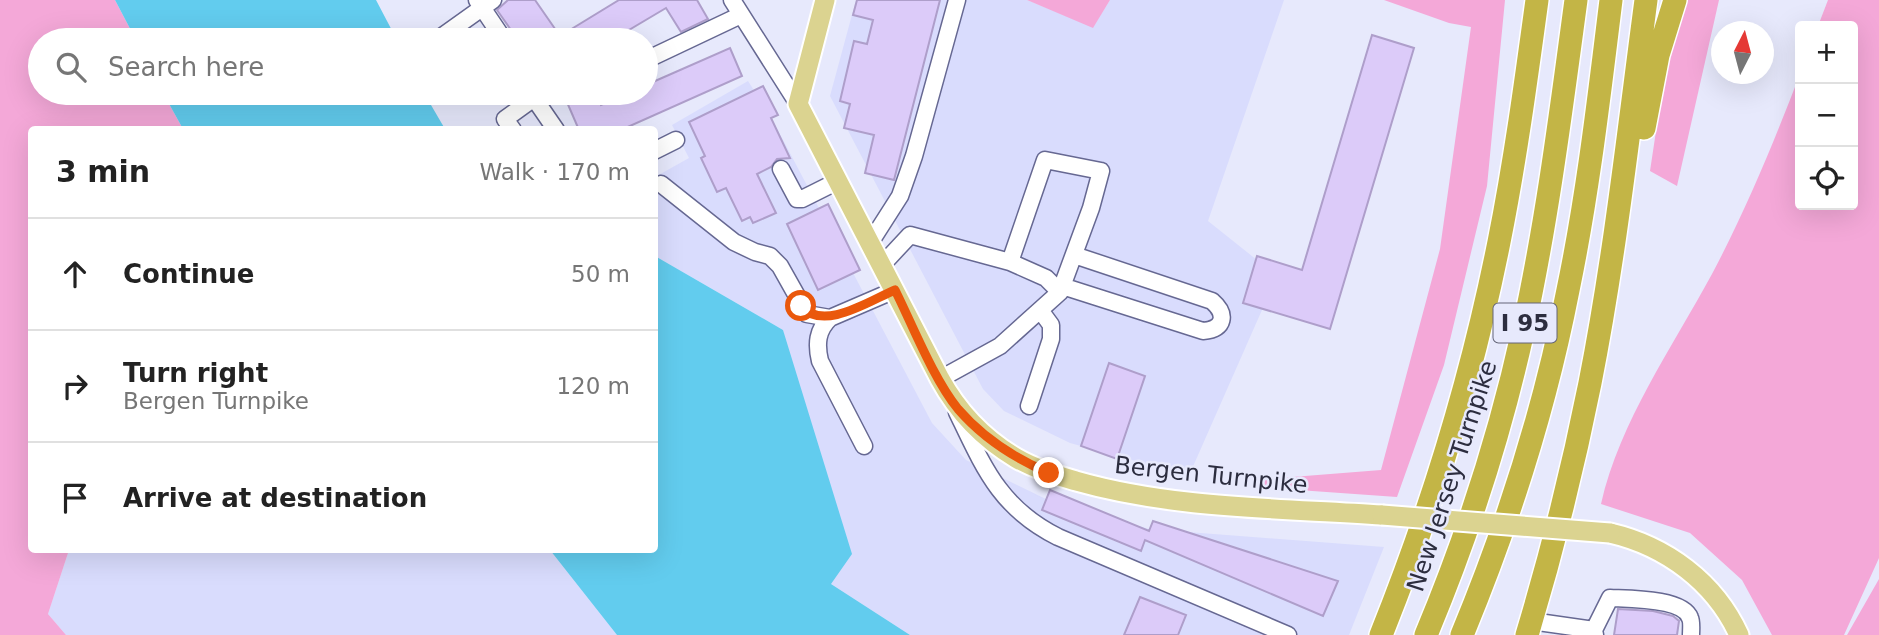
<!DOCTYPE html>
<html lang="en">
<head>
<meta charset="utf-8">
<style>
	body { margin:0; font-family:"DejaVu Sans",sans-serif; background:#f2f2f2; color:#222 }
	.controls { position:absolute; right:21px; top:21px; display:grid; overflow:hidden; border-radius:7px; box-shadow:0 7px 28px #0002 }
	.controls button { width:63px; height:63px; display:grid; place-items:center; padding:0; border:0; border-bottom:2px solid #e0e0e0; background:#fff; color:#222; font:35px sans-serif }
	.compass { position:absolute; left:1711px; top:21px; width:63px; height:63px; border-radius:50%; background:#fff; box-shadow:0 7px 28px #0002; rotate:6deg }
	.stop { position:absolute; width:21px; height:21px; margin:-16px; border:5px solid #ea580c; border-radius:50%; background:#fff }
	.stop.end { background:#ea580c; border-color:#fff; box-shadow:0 2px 7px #0008 }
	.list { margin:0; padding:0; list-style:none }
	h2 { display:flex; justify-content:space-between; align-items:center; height:91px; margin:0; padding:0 28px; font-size:30px }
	h2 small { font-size:23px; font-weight:400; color:#767676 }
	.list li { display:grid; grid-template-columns:46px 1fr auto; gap:21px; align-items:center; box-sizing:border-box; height:112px; padding:0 28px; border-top:2px solid #e0e0e0 }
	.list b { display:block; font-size:26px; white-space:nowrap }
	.list p { margin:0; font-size:23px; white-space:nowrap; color:#767676 }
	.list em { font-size:23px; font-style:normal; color:#767676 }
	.icon { flex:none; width:38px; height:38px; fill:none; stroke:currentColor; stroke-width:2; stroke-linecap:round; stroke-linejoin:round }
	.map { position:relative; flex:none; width:1879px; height:635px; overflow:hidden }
	.search { position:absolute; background:#fff; box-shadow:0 7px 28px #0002; left:28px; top:28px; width:630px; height:77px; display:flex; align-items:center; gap:18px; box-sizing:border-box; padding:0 24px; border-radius:38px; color:#767676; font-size:26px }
	.panel { position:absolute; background:#fff; box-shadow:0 7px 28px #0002; left:28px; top:126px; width:630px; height:427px; border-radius:7px }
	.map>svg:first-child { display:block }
</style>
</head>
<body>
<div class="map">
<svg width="1879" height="635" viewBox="0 0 1879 635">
	<rect width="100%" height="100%" fill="#e7e9fc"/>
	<path fill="#d9dcfd" d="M856,0H1027L1093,27L1110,0H1284L1208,221L1277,276L1191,471L1161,468L1070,443L1004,411L983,389L830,96Z
		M748,81L771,117L932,423L966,460L1050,501L1149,529L1384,547L1349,635H910L831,584L783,330L655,256V177L689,158L672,125Z
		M69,550H550L617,635H66L48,614Z"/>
	<path fill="#f4a8d8" d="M0,0H115L136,40H40V93H163L183,129L32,130V550H69L48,614L66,635H0Z
		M1027,0H1110L1093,28Z
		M1384,0H1505L1487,186L1444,365L1397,497L1257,487L1267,479L1381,470L1440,249L1471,27L1449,23Z
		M1685,0H1719L1677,186L1650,171L1664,78Z
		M1828,0H1879V558L1844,635H1772L1742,580L1690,533L1601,504C1620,421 1672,348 1712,274C1746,210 1774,142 1800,74V205H1853V26H1818Z
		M1879,579V635H1847Z"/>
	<path fill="#62ccee" d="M115,0H376L397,40H136Z
		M163,93H424L445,129H183Z
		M655,256L783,330L852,554L831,584L910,635H617L550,550H654Z"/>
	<path fill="#dccbf9" stroke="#ae9eca" stroke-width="2" d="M508,0H535L560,36L619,0H697L708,19L681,32L666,8L612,40H518L497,10Z
		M857,0H940L894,180L865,173L874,135L844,128L850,104L840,101L854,41L867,44L873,20L853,15Z
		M1372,35L1414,48L1330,329L1243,303L1257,256L1302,270Z
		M730,48L742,76L621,130H579L563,93H596L601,105L629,93H646V85Z
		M763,86L778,115L771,118L790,158L777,159L771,167L757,174L776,213L753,223L750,217L742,221L726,188L717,192L701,158L705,156L689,122Z
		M828,204L860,270L818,290L787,224Z
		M1109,363L1145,376L1117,459L1081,446Z
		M1050,490L1149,531L1153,521L1338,581L1323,616L1145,540L1141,551L1042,510Z
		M1140,597L1186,615L1178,635H1124Z
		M1618,609L1653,611L1673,616L1679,621L1677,635H1614Z"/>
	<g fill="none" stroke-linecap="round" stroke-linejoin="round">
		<defs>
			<path id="minor" d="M477,0L504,40
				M732,0L798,104
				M437,40L493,0
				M646,60L741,15
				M534,98L556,130
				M513,130L505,119L541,93
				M654,151L676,140
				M781,169L797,199H802L838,181
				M661,184L734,242L755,252L770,256L780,266L807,314L830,318
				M870,243L900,196L914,156L957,0
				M882,265L910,235L1010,262
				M1062,286L1203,331C1225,329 1227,314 1212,301L1074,255
				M940,379L1000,346L1060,292L1091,208L1101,171L1045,160L1010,262L1046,278L1060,292
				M1029,406L1051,339V325L1040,310
				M957,412C984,468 1000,508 1058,537L1288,635
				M864,446L820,361C816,344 817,330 830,318L895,290
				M1531,621L1594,630
				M1595,635L1594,630L1610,598C1628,599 1683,598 1690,618C1692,622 1691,630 1691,635"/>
			<path id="major" d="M825,0L798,104L940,379C958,412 984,439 1016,458C1035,469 1056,475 1076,481C1174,509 1281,508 1382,515
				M1610,533C1666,546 1715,582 1739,635"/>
			<path id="highway" d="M1644,128L1658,55L1675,0
				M1381,635C1432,508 1472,377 1499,242C1515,162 1526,81 1537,0
				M1426,635C1467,537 1500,435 1523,331C1547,222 1561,111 1576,0
				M1462,635C1508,524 1545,408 1568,290C1588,194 1599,97 1611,0
				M1527,635C1552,552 1573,468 1590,383C1615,256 1629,128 1646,0"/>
		</defs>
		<use href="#minor" stroke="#666892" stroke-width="19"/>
		<use href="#major" stroke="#fff" stroke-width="23"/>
		<use href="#highway" stroke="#fff" stroke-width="26"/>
		<use href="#minor" stroke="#fff" stroke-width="16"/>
		<use href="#major" stroke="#dbd390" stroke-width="19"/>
		<use href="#highway" stroke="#c3b546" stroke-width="23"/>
		<defs>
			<path id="major-bridge" d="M1382,515L1610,533"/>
		</defs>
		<use href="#major-bridge" stroke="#fff" stroke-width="23" stroke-linecap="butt"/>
		<use href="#major-bridge" stroke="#dbd390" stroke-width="19"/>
	</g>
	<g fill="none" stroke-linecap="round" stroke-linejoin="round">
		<path stroke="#ea580c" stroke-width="9" d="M801,306C823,332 869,301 895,290C913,326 933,378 958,409C983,438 1014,458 1049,473"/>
	</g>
	<g text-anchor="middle" stroke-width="5" stroke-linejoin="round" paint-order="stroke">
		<rect fill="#e7e9fc" stroke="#646578" stroke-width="2" x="1493.5" y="303.5" width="63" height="39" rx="5"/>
		<g font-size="23" font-weight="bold" fill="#2c2d3f">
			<text x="1525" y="331">I 95</text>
		</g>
		<g font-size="24" fill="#2c2d3f" stroke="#e7e9fc">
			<text transform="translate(1211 475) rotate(6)" y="8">Bergen Turnpike</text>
			<text transform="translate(1452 476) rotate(-72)" y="8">New Jersey Turnpike</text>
		</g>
	</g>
</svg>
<div class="controls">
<button>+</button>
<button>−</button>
<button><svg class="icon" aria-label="locate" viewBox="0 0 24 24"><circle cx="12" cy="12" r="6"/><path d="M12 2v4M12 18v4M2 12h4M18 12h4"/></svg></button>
</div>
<svg class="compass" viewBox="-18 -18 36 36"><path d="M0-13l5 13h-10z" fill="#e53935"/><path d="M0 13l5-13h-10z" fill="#767676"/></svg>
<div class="stop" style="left:801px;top:306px"></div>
<div class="stop end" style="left:1049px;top:473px"></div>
<div class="search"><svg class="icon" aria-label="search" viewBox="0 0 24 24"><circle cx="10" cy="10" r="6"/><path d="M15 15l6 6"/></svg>Search here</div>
<section class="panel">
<h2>3 min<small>Walk · 170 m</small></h2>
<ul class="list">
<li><svg class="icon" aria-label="ahead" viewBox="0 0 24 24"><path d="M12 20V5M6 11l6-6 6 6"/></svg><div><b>Continue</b></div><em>50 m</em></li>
<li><svg class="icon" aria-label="right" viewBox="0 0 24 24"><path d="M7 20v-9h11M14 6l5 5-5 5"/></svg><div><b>Turn right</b><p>Bergen Turnpike</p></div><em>120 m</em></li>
<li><svg class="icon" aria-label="arrive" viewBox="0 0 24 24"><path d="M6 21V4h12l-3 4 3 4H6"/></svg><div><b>Arrive at destination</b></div></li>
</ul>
</section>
</div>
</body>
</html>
